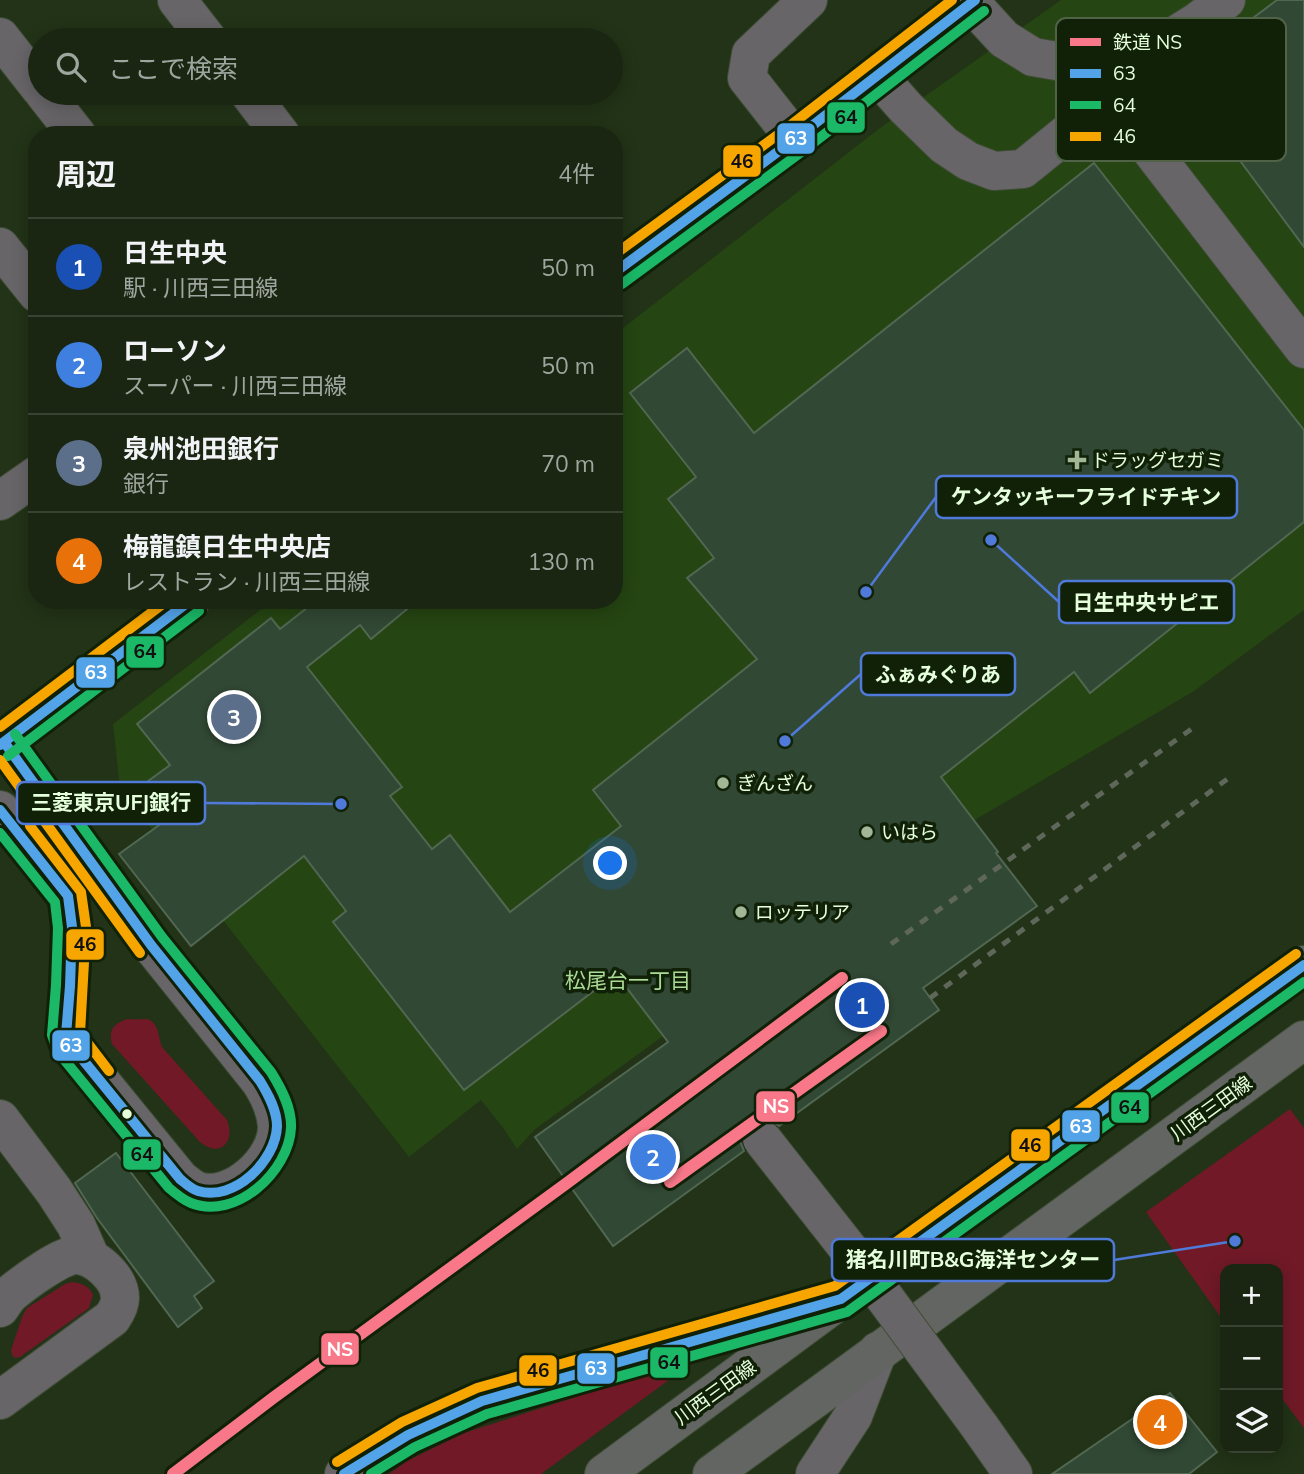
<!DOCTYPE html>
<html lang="ja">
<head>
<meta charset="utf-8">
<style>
	body { margin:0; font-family:Mulish,"Noto Sans JP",sans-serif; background:#27321f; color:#f1f3f6 }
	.controls { position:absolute; right:21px; bottom:21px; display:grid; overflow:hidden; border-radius:14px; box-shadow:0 4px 18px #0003 }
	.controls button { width:63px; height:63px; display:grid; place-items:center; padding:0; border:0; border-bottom:2px solid #384331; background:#1a2611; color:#f1f3f6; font:35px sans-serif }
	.you { position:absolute; left:611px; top:864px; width:24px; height:24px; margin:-18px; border:5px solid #fff; border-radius:50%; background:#1a73e8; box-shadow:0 0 0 10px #1a73e833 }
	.badge { display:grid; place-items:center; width:46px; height:46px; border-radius:50%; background:#a1b796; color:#fff; font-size:23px; font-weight:700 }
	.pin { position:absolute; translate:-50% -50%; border:4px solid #fff; box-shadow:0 2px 7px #0006 }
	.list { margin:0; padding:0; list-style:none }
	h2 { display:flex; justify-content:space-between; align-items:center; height:91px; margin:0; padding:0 28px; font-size:30px }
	h2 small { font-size:23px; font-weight:400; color:#9fa59f }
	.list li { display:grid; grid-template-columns:46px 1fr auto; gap:21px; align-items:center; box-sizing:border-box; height:98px; padding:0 28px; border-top:2px solid #384331 }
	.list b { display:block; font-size:26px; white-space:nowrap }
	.list p { margin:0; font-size:23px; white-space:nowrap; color:#9fa59f }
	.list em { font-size:23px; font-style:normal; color:#9fa59f }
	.icon { flex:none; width:38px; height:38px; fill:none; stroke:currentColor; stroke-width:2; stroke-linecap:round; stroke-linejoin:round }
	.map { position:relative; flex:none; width:1304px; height:1474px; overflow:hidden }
	.search { position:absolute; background:#1a2611; box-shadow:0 4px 18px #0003; left:28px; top:28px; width:595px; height:77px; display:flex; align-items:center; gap:18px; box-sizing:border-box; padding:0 24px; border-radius:38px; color:#9fa59f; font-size:26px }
	.panel { position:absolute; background:#1a2611; box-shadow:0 4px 18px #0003; left:28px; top:126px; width:595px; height:483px; border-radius:28px }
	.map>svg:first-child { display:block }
</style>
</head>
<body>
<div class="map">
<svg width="1304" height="1474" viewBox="0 0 1304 1474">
	<rect width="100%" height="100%" fill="#223317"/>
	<path fill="#254512" d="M1061,0H1304V610L1194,691L895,867L534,1130L517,1149L504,1129L481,1100L409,1157L120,789L113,724L273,600H614V335L880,128Z"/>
	<path fill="#711927" d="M127,1019C134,1020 139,1019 145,1019C159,1020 158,1036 162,1047L227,1120C236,1143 219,1159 199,1141L112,1044C108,1029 114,1024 127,1019Z
		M1290,1109L1304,1128V1428L1278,1393V1269H1225V1323L1146,1212Z
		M72,1282C82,1283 89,1286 93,1295L89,1308L20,1357L15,1358L12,1355L11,1350L22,1317L27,1308L65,1284Z
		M700,1357L541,1474H389L407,1461L464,1433Z"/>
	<path fill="#314834" stroke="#516752" stroke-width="2" d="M1277,0H1304V247L1195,100L1217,84L1198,59Z
		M1094,163L1304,430V522L1090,693L1074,672L941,777L998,852L996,853L1037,906L923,988L939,1010L779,1126L769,1119L758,1118L749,1121L742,1132L740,1141L744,1151L613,1246L535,1137L668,1042L616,974L464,1090L333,922L346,911L304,856L191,946L119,854L162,823L136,790L170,765L137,724L271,618L280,629L317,600H418L371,639L360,625L307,667L402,787L390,796L432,849L450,835L510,912L621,826L593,790L757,659L687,578L714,558L668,499L696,477L630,393L687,348L754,433Z
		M116,1153L214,1281L194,1296L202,1308L178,1327L97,1218L75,1183Z
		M1170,1393L1217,1452L1189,1474H1052Z"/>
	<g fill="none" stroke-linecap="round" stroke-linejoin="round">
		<defs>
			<path id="minor" d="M177,0L208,40
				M971,3L1004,39L1033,57L1086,66L1134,61L1198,21L1226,0
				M0,37L40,88
				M877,75L906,108L944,145L968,161L994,171L1023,169L1076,126L1106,122L1143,140L1304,349
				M44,93L77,135
				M249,93L281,135
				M795,139L747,78L751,54L808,0
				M0,247L37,293
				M614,273L795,139L975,0
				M0,501L37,475
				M0,745L191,600
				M0,810L68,896L72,927L70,986L66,1027V1035L70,1044L180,1179C185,1183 192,1189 198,1191C232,1202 278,1160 277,1126C276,1110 269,1095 260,1081L151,945L4,742
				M0,1119L54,1191L76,1225L91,1259
				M0,1308C4,1302 8,1295 14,1291C25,1282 62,1255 75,1255C95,1255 120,1278 120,1298C120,1305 116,1312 112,1318L0,1400
				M980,1427L1013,1474
				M344,1474L408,1435L482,1401L838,1300
				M815,1474L853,1416L878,1351"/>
			<path id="major" d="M604,1474L841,1299L1304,965
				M712,1474L1304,1040"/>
		</defs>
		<use href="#minor" stroke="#3e4d35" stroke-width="40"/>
		<use href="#major" stroke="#3e4d35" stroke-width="40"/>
		<use href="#minor" stroke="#686569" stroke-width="38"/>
		<use href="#major" stroke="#636562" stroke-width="38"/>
		<path stroke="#5f675a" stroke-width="5" stroke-dasharray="9 9" stroke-linecap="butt" d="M891,944L1197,725
			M930,998L1230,777"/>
		<defs>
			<path id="minor-bridge" d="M762,1139L854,1256L980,1427"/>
		</defs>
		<use href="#minor-bridge" stroke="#3e4d35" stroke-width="40" stroke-linecap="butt"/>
		<use href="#minor-bridge" stroke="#686569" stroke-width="38"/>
		<defs>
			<path id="bus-1" d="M614,273L795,139L975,0
				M0,745L191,600
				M0,810L68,896L72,927L70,986L66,1035L70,1044L180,1179C185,1183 191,1189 198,1191C234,1202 276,1161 277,1126C277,1110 268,1094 260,1081L151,945L4,742
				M344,1474L408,1435L482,1401L841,1299L1304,965"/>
			<path id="bus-2" d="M622,284L804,150L984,11
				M8,756L199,611
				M0,833L55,902L58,928L56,985L52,1035L58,1052L169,1188C176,1194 183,1200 191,1203C236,1221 289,1171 291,1128C292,1108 281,1088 271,1072L162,937L15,734
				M371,1474L415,1447L487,1414L847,1312L1304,982"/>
			<path id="bus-3" d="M614,255L787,128L952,0
				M0,727L168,600
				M0,760L140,953
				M30,826L81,892L86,927L80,1033L109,1071
				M337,1462L402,1422L477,1388L835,1286L1296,954"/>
		</defs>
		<use href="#bus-1" stroke="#102107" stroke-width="16"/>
		<use href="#bus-2" stroke="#102107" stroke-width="16"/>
		<use href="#bus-3" stroke="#102107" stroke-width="16"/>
		<use href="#bus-1" stroke="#53a3e8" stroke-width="10"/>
		<use href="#bus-2" stroke="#1ab867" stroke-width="10"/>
		<use href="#bus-3" stroke="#f7a600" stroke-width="10"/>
		<defs>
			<path id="rail-1" d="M670,1182L881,1031
				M173,1474L273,1398L567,1183L842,978"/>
		</defs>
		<use href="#rail-1" stroke="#102107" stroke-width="18"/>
		<use href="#rail-1" stroke="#f87889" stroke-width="12"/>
	</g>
	<g fill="#a1b796" stroke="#102107" stroke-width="2.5">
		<path d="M1073.5 449.5h7v7h7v7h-7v7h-7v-7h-7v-7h7z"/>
		<circle cx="723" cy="783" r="7"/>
		<circle cx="867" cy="832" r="7"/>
		<circle cx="741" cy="912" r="7"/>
	</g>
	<circle fill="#e5fedb" stroke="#102107" stroke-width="2.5" cx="127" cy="1114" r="6"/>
	<g text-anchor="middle" stroke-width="7" stroke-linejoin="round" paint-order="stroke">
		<g font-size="19" fill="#e5fedb" stroke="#102107" text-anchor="start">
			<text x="1091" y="467">ドラッグセガミ</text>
			<text x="737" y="790">ぎんざん</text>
			<text x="881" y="839">いはら</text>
			<text x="755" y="919">ロッテリア</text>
		</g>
		<g font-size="19" fill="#e5fedb" stroke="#102107">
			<text transform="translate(1211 1108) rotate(-36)" y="7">川西三田線</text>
			<text transform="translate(715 1392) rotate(-36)" y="7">川西三田線</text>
		</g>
		<g font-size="21" fill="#abdb96" stroke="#102107">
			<text x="628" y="988">松尾台一丁目</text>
		</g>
	</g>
	<rect x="1056" y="18" width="230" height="143" rx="10" fill="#102107" stroke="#506347" stroke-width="2"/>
	<rect x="1070" y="38" width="31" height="8" fill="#f87889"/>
	<rect x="1070" y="69" width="31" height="9" fill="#53a3e8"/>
	<rect x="1070" y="101" width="31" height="8" fill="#1ab867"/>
	<rect x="1070" y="132" width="31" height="9" fill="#f7a600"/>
	<g font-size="19" fill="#e5fedb">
		<text x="1113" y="49">鉄道 NS</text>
		<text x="1113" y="80">63</text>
		<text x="1113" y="112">64</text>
		<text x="1113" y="143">46</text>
	</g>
	<path fill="none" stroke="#4f7ad9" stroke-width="2.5" d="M866 592L936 497M991 540L1059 602M785 741L861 674M341 804L205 803M1235 1241L1114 1260"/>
	<g fill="#4f7ad9" stroke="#102107" stroke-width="2.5">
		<circle cx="866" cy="592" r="7"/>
		<circle cx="991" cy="540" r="7"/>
		<circle cx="785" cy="741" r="7"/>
		<circle cx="341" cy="804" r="7"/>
		<circle cx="1235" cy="1241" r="7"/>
	</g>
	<g fill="#102107" stroke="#4f7ad9" stroke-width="2.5">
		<rect x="936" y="476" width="301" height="42" rx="7"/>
		<rect x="1059" y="581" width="175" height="42" rx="7"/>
		<rect x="861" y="653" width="154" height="42" rx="7"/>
		<rect x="17" y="782" width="188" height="42" rx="7"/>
		<rect x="832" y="1239" width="282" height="42" rx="7"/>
	</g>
	<g font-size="21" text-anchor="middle" font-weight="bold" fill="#e5fedb">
		<text x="1086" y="504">ケンタッキーフライドチキン</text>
		<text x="1146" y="610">日生中央サピエ</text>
		<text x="938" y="682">ふぁみぐりあ</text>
		<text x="111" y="810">三菱東京UFJ銀行</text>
		<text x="973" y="1267">猪名川町B&amp;G海洋センター</text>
	</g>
	<g stroke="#102107" stroke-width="2.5">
		<rect x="826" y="101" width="40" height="33" rx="7" fill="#1ab867"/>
		<rect x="776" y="122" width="40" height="33" rx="7" fill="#53a3e8"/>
		<rect x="722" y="144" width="40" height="34" rx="7" fill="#f7a600"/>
		<rect x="125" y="635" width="40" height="34" rx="7" fill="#1ab867"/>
		<rect x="75" y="656" width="41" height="33" rx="7" fill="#53a3e8"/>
		<rect x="65" y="928" width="40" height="33" rx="7" fill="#f7a600"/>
		<rect x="51" y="1029" width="40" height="33" rx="7" fill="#53a3e8"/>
		<rect x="755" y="1090" width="41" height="33" rx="7" fill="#f87889"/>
		<rect x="1110" y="1091" width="40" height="33" rx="7" fill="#1ab867"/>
		<rect x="1061" y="1109" width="40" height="34" rx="7" fill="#53a3e8"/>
		<rect x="1010" y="1128" width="41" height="34" rx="7" fill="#f7a600"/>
		<rect x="122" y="1138" width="40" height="33" rx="7" fill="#1ab867"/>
		<rect x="320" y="1332" width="40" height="34" rx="7" fill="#f87889"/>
		<rect x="649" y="1346" width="40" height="33" rx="7" fill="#1ab867"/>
		<rect x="576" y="1352" width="40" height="33" rx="7" fill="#53a3e8"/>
		<rect x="518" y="1354" width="40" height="33" rx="7" fill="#f7a600"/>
	</g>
	<g font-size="19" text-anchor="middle" font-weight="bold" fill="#fff">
		<text x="796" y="145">63</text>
		<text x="96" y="679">63</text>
		<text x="71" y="1052">63</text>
		<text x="776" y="1113">NS</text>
		<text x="1081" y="1133">63</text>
		<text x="340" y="1356">NS</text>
		<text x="596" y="1375">63</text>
	</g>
	<g font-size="19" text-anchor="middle" font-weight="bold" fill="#111">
		<text x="846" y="124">64</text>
		<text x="742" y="168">46</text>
		<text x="145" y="658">64</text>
		<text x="85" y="951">46</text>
		<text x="1130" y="1114">64</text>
		<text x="1030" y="1152">46</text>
		<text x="142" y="1161">64</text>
		<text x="669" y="1369">64</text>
		<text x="538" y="1377">46</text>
	</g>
</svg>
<div class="controls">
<button>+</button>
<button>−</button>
<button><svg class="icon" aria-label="layers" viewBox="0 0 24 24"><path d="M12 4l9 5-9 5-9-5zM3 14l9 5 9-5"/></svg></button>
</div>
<div class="you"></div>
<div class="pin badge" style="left:862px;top:1005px;background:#1a4fb4">1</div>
<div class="pin badge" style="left:653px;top:1157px;background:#3f7fe0">2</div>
<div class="pin badge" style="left:234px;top:717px;background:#5c6f8a">3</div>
<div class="pin badge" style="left:1160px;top:1422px;background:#e8710a">4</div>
<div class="search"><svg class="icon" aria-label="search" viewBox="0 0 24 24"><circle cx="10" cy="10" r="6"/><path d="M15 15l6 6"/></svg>ここで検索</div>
<section class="panel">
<h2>周辺<small>4件</small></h2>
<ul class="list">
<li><span class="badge" style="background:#1a4fb4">1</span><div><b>日生中央</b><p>駅 · 川西三田線</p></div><em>50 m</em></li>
<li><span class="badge" style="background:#3f7fe0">2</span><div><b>ローソン</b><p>スーパー · 川西三田線</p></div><em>50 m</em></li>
<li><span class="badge" style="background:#5c6f8a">3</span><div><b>泉州池田銀行</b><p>銀行</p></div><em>70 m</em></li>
<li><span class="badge" style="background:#e8710a">4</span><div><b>梅龍鎮日生中央店</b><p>レストラン · 川西三田線</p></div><em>130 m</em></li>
</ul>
</section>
</div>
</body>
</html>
